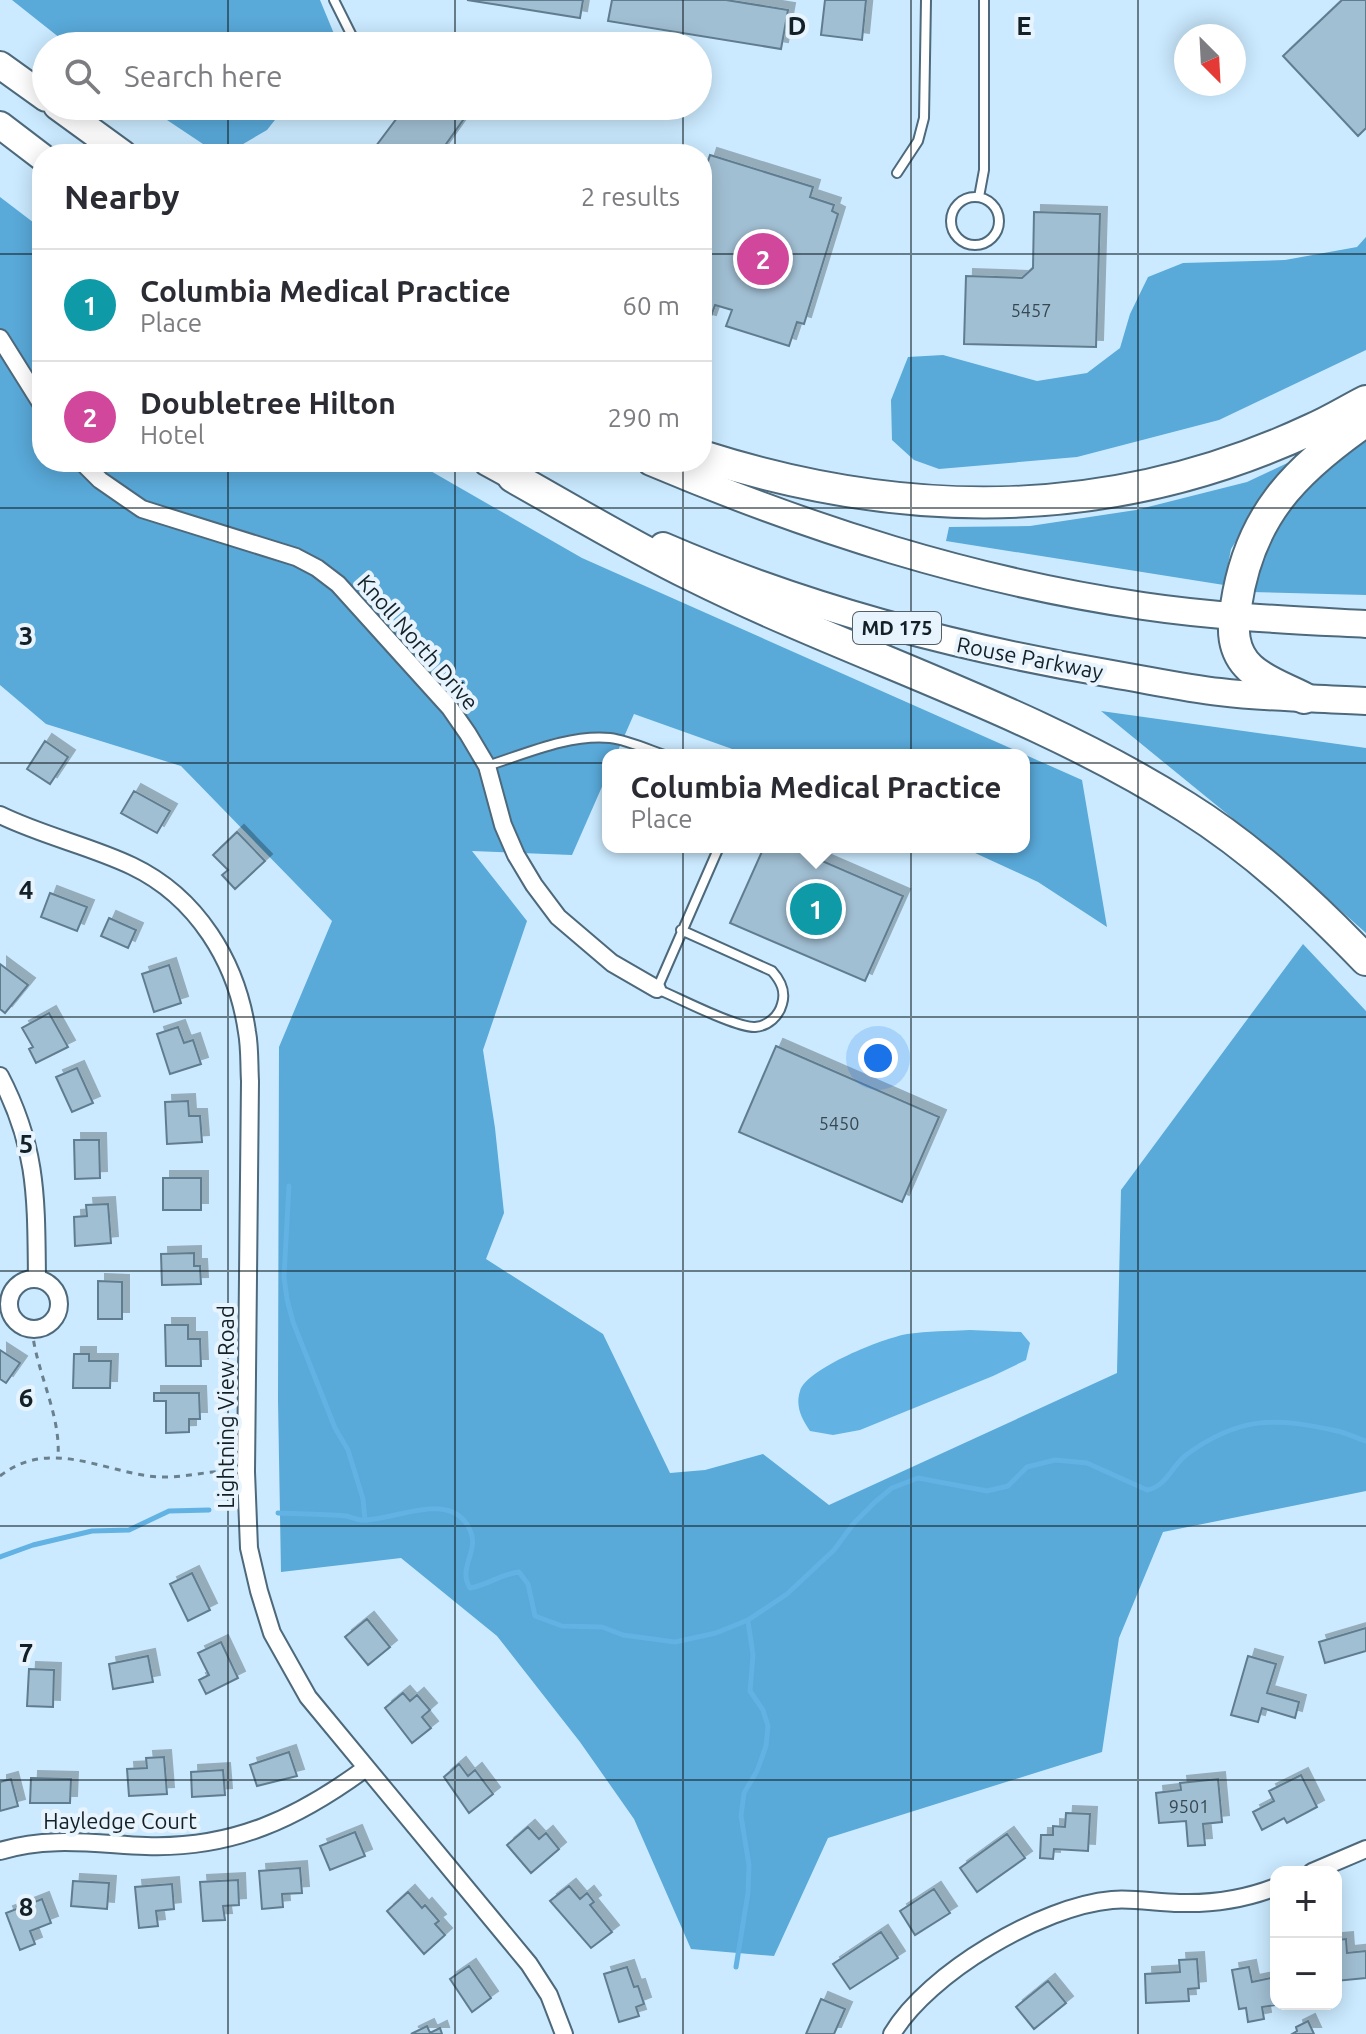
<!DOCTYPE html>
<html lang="en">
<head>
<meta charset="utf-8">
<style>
	body { margin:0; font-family:Ubuntu,sans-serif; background:#f2f2f3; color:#2b2b33 }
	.controls { position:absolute; right:24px; bottom:24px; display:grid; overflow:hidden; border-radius:16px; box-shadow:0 4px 20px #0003 }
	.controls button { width:72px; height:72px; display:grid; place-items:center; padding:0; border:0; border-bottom:2px solid #e1e1e2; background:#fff; color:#2b2b33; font:40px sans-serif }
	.compass { position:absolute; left:1174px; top:24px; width:72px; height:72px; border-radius:50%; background:#fff; box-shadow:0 4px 20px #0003; rotate:156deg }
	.you { position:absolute; left:878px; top:1058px; width:28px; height:28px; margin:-20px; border:6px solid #fff; border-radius:50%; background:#1a73e8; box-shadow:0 0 0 12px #1a73e833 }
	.badge { display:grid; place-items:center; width:52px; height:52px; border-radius:50%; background:#d93025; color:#fff; font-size:26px; font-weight:700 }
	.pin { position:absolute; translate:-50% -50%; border:4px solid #fff; box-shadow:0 2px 8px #0006 }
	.popup { position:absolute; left:602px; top:749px; width:428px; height:104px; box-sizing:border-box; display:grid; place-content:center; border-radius:16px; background:#fff; filter:drop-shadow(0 2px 6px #0005); font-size:26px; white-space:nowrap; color:#7c7c81 }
	.popup b { font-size:30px; color:#2b2b33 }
	.popup::after { content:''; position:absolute; left:50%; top:100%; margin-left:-16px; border:16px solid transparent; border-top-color:#fff }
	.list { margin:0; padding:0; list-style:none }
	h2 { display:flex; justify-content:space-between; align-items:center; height:104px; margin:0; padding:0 32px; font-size:34px }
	h2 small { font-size:26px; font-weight:400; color:#7c7c81 }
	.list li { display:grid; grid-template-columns:52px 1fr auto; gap:24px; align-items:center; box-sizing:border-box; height:112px; padding:0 32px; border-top:2px solid #e1e1e2 }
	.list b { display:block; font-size:30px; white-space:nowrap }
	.list p { margin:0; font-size:26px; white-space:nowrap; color:#7c7c81 }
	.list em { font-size:26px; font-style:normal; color:#7c7c81 }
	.icon { flex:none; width:44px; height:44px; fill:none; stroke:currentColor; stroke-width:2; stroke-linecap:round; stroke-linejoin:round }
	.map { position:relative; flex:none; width:1366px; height:2034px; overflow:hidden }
	.search { position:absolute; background:#fff; box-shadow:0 4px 20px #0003; left:32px; top:32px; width:680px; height:88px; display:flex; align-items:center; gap:20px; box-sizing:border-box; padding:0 28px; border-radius:44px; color:#7c7c81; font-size:30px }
	.panel { position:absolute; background:#fff; box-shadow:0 4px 20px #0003; left:32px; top:144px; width:680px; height:328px; border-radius:32px }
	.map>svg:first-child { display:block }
</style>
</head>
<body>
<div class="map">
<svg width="1366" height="2034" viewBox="0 0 1366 2034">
	<defs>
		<filter id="shadow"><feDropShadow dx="7" dy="-7" stdDeviation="0" flood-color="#0004"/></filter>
	</defs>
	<rect width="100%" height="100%" fill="#cbeaff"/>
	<path fill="#59a9d9" d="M12,0H320L337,41L334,46H70Z
		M146,106H286L267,130L226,154H218Z
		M0,197L42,229V462H415L582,558L1082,780L1107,927L1038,882L962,847H1024V755H749L634,714L616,755H608V773L572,855L472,851L527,921L483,1050L495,1128L504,1213L486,1259L603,1334L670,1473L705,1470L763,1454L829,1505L1117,1373L1121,1190L1303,944L1366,1011V1491L1163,1532L1119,1638L1102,1752L828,1838L774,1956L691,1949L634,1819L580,1742L497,1636L401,1558L281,1572L278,1400L279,1047L332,921L181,766L46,724L0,685Z
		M1366,237V350L1219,420L1077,457L939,469L914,460L892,440L891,400L908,357L943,355L1037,381L1087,373L1120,348L1130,314L1148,277L1183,263L1285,260L1357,247Z
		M1366,434V595L1251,592L1269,536L1302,484Z
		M1300,457L1257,508L1231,549L1224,585L946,541L949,527L1030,526L1136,510L1247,482Z
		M1101,711L1366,748V933L1286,862Z"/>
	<path fill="#62b2e3" d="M970,1330L1021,1332L1030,1343L1026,1360L993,1376L860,1430L833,1435L810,1431C802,1419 795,1407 800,1391C807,1368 884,1338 907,1334C928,1331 949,1331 970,1330Z"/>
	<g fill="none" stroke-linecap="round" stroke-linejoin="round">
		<path stroke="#62b2e3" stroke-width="5" d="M289,1186L284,1277L287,1299L293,1322L335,1428L348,1450L363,1499L365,1520
			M278,1513C300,1514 323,1514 346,1516C351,1517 358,1520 364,1520C396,1520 452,1489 470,1530C480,1551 457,1568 470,1588C488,1585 501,1574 519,1572L528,1584L535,1616L562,1626L602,1627L623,1635L675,1642L716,1633L748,1620L787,1594L834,1550L854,1523L875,1502L892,1488L918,1478L987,1491L1008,1486L1027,1467L1055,1460L1087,1463L1147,1490C1167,1486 1171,1467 1186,1455C1239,1416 1275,1417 1337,1431C1347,1433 1356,1438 1366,1441
			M0,1557L33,1545L92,1531L129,1530L169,1511L209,1510
			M736,1967L748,1893L749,1865L741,1816L744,1793L757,1771L766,1746L768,1726L763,1710L750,1691L753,1655L748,1621"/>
	</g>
	<path fill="#a1bfd3" stroke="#617d8f" stroke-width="2" filter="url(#shadow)" d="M467,0H583L580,18Z
		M612,0H726L788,10L781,49L608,21Z
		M825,0H866L862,40L821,35Z
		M1342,0H1366V128L1358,136L1283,56Z
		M406,106H458L468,113L439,154H370Z
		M710,155L813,187L810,197L834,205L832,211L838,214L804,324L797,322L789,346L726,326L732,310L715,305L709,322L702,320V165L706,167Z
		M1034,212L1100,214L1096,347L964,344L966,276L1022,278L1033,268Z
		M45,741L68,757L50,784L27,769Z
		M134,791L170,811L157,833L121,813Z
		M237,832L265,861L235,889L222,875L228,870L213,855Z
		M764,847H790L903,896L865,981L730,923Z
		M50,893L87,907L77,931L41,917Z
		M109,918L136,930L128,948L101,936Z
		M0,964L28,985L5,1013L0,1009Z
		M169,965L181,1003L154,1012L142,974Z
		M49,1013L68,1047L36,1063L29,1049L33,1047L22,1028Z
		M178,1027L184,1043L193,1040L201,1064L170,1074L157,1034Z
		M776,1046L939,1117L902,1202L739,1132Z
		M77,1068L93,1103L72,1112L56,1077Z
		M188,1101L189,1116H200L202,1142L167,1144L165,1102Z
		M74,1140H99L100,1178L75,1179Z
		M163,1178H201V1210H163Z
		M108,1204L111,1243L75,1246L74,1217L87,1216L86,1205Z
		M194,1253V1266H200L201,1284L162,1285L161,1254Z
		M98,1281L122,1282V1319H98Z
		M165,1325H188V1339H200L201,1366H166Z
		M0,1350L20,1363L6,1383L0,1379Z
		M74,1354H89V1361H111L110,1388H73Z
		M154,1393H199L200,1419H189V1432L166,1433V1401H154Z
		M192,1573L210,1610L188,1621L170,1584Z
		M367,1619L390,1647L368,1665L345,1637Z
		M1366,1628V1651L1325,1663L1319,1642Z
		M221,1642L238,1678L206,1694L199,1680L209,1675L198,1653Z
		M148,1656L153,1682L113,1689L109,1664Z
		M1248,1656L1276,1664L1267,1693L1299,1702L1295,1718L1262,1708L1258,1722L1231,1715Z
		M29,1669L54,1670L53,1707L27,1706Z
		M403,1693L410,1701L417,1695L430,1710L422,1717L431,1728L412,1743L385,1708Z
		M289,1752L297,1776L257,1786L250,1765Z
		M164,1757L167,1794L129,1796L127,1769L147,1768L146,1758Z
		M459,1764L468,1776L475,1770L493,1794L469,1813L444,1777Z
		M223,1770L225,1795L192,1797L191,1772Z
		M1301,1775L1317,1807L1287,1823L1284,1818L1262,1830L1253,1812L1274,1801L1269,1791Z
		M31,1778L71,1779L70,1803H30Z
		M11,1779L18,1806L0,1811V1782Z
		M1218,1779L1222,1822L1203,1824L1205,1845L1188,1846L1186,1821L1159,1823L1156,1793L1181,1790L1180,1783Z
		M1066,1813L1090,1814L1088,1851L1054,1849L1053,1859L1040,1858L1041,1835H1053V1826L1065,1827Z
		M528,1827L539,1839L546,1833L559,1849L531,1873L507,1845Z
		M355,1832L365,1856L330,1870L320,1846Z
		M1007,1834L1025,1858L977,1892L960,1868Z
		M300,1868L302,1893L282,1894L283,1907L262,1909L259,1871Z
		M238,1880L239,1905L223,1906L225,1920L203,1921L200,1882Z
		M73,1881L109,1883L107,1909L71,1906Z
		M172,1884L174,1909L156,1911L158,1926L139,1928L135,1887Z
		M569,1886L580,1899L587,1893L594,1902L590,1905L612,1932L591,1948L550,1901Z
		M934,1889L950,1913L915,1935L900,1911Z
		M408,1892L422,1908L425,1905L439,1921L435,1924L445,1935L424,1954L387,1911Z
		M42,1899L51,1923L30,1931L35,1944L20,1950L6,1913Z
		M881,1932L898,1958L850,1989L833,1964Z
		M1346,1939L1347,1953L1366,1951V1978L1336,1981V1940Z
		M1197,1959L1199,1988L1188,1989L1189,2001L1146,2003L1145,1974L1180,1972L1179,1960Z
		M469,1966L491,1998L472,2012L450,1979Z
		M627,1967L634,1987L638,1986L644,2004L636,2007L639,2016L619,2022L604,1974Z
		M1249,1967L1252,1982L1276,1977V2004H1282L1262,2007L1264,2019L1248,2022L1246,2008L1239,2009L1232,1970Z
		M1048,1981L1066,2003L1034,2029L1016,2007Z
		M821,1999L845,2009L834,2034H806Z
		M1308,2021L1314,2034H1292L1297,2031L1296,2027Z
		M427,2026L430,2033L440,2028L442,2034H411Z"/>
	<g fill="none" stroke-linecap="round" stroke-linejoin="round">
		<defs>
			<path id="lane" d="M334,0L355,42
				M897,173L918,141L924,118L926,0
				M979,197L984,170V0
				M951 221a24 24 0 1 1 48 0a24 24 0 1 1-48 0Z
				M487,766C525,754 569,734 610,738C627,740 647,749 664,755
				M681,930L772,971C781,981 786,991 782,1004C779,1016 768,1026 755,1027C736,1028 677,997 657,989L719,847"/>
			<path id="street" d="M0,338L42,405
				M82,462L100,480L142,509L296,557L317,568L338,584L450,708L468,734L487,766L503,825L516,855L534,885L558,917L612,963L657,989
				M0,815C43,836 90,846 132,866C197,897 237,962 247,1032C250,1048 249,1065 250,1081L246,1472L249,1548L259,1591L272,1633L308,1697L529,1964L549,1995L564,2034
				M0,1076C38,1149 36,1199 37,1279
				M9 1304a25 25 0 1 1 50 0a25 25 0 1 1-50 0Z
				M0,1851C49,1836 96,1844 146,1846C233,1849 298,1818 366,1768
				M1312,1872L1366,1849
				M892,2034C928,1973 1042,1906 1112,1900C1134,1898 1158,1903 1180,1903C1213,1904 1245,1899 1276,1887"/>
			<path id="primary" d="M0,65L46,98
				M57,106L123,154
				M0,125L42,157
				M487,462L529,485
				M651,462C810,529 972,581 1143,606C1217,617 1292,620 1366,624
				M663,546C806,608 958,648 1112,674C1148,680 1184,688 1220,692C1268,698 1318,698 1366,701"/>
			<path id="highway" d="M702,456C909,522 1113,522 1312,429C1331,421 1348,410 1366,401
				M513,477C572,510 631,546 693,576C856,657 1032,709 1186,807C1253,849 1311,903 1366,960
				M1304,698C1287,689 1265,682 1250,668C1232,651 1232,629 1236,606C1249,516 1294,471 1366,421"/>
		</defs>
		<use href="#lane" stroke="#4d697b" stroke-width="12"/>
		<use href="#street" stroke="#4d697b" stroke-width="20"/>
		<use href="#primary" stroke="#4d697b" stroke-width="30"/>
		<use href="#highway" stroke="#4d697b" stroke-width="34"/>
		<path stroke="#6b808d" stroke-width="3" stroke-dasharray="6 6" stroke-linecap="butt" d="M32,1329C36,1372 61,1414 58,1457
			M0,1476C47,1439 98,1469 149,1476C177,1480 203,1471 230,1471"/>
		<use href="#lane" stroke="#fff" stroke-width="8"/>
		<use href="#street" stroke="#fff" stroke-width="16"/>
		<use href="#primary" stroke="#fff" stroke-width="26"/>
		<use href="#highway" stroke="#fff" stroke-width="30"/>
	</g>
	<path fill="none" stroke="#142027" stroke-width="2" stroke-opacity="0.55" d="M228,0V46M455,0V46M683,0V46M911,0V2034M1138,0V2034M228,106V154M455,106V154M683,106V154M0,254H42M702,254H1366M228,462V2034M455,462V2034M683,462V2034M0,508H1366M0,763H1366M0,1017H1366M0,1271H1366M0,1526H1366M0,1780H1366"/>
	<g text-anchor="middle" stroke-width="8" stroke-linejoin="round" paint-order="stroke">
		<g font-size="18" fill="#374852">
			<text x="1031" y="317">5457</text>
			<text x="839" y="1130">5450</text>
			<text x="1189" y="1813">9501</text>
		</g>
		<rect fill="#e8f4fd" stroke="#546067" stroke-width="2" x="853" y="612" width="88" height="32" rx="6"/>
		<g font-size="20" font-weight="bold" fill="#142027">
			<text x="897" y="635">MD 175</text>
		</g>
		<g font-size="22" fill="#142027" stroke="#e8f4fd">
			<text transform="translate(418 642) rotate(49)" y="8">Knoll North Drive</text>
			<text transform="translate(1030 658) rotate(11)" y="8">Rouse Parkway</text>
			<text transform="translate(226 1407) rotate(-90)" y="8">Lightning View Road</text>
			<text x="120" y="1829">Hayledge Court</text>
		</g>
	</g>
	<g font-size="26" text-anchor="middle" font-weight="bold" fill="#142027" stroke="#e8f4fd" stroke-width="8" stroke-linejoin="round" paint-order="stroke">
		<text x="797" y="35">D</text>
		<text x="1024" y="35">E</text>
		<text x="26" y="645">3</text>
		<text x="26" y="899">4</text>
		<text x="26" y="1153">5</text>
		<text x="26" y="1407">6</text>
		<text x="26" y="1662">7</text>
		<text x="26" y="1916">8</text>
	</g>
</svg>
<div class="controls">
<button>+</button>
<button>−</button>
</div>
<svg class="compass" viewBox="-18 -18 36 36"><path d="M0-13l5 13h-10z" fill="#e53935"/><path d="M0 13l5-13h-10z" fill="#7c7c81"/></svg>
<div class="you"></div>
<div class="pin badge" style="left:816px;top:909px;background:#0f9aa8">1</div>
<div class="popup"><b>Columbia Medical Practice</b>Place</div>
<div class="pin badge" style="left:763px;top:259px;background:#d1479c">2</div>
<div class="search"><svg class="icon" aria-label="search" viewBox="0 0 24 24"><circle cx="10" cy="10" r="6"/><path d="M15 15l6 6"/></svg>Search here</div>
<section class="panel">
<h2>Nearby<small>2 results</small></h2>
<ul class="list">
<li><span class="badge" style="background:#0f9aa8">1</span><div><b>Columbia Medical Practice</b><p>Place</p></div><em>60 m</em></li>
<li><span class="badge" style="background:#d1479c">2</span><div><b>Doubletree Hilton</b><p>Hotel</p></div><em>290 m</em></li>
</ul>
</section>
</div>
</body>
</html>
